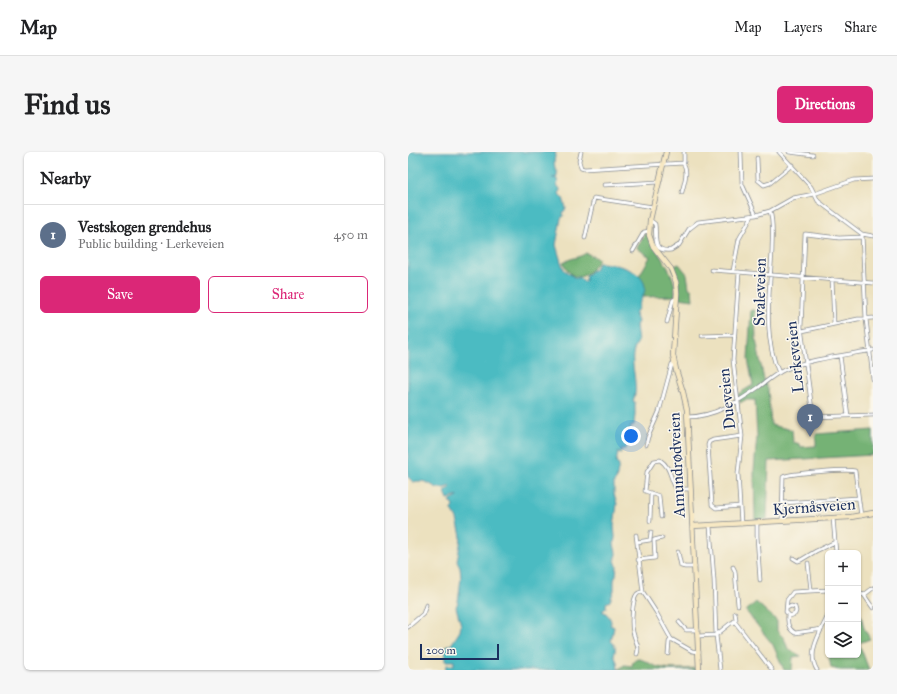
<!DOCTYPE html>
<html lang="en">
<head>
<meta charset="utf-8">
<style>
	body { margin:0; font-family:"IM FELL Great Primer",serif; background:#f6f6f6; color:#202124 }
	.controls { position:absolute; right:12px; bottom:12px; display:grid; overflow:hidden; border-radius:6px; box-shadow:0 1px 3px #0004 }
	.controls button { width:36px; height:36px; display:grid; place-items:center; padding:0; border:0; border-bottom:1px solid #e0e0e0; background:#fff; color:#202124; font:20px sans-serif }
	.scale { position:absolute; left:12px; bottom:10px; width:79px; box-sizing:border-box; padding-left:4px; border:2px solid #1b2f5e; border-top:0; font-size:11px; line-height:14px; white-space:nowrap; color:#1b2f5e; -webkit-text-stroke:3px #fbf7ec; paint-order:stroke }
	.you { position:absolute; left:223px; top:284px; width:14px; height:14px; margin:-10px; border:3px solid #fff; border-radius:50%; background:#1a73e8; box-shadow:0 0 0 6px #1a73e833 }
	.badge { display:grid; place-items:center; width:26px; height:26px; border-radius:50%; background:#db2777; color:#fff; font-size:13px; font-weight:700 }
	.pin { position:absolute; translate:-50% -33px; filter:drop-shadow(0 1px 2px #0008) }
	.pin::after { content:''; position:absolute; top:21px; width:14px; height:12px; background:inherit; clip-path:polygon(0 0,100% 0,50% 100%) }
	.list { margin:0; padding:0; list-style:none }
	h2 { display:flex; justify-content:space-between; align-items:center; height:52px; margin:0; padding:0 16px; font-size:17px }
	h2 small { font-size:13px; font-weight:400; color:#757577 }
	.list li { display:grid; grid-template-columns:26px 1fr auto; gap:12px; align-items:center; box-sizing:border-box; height:60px; padding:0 16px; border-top:1px solid #e0e0e0 }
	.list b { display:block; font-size:15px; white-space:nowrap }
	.list p { margin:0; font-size:13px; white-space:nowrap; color:#757577 }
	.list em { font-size:13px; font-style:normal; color:#757577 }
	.actions { display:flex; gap:8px; padding:12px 16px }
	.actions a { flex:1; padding:9px 0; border:1px solid #db2777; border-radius:6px; text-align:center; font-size:14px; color:#db2777 }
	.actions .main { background:#db2777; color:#fff }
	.icon { flex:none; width:22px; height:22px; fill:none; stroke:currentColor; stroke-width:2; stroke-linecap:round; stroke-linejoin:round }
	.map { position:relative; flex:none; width:465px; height:518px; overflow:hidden; border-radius:6px }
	header { display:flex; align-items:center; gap:24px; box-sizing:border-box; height:56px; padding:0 20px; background:#fff; border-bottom:1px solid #e0e0e0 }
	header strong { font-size:19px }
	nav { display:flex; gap:22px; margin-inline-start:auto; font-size:14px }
	.intro { display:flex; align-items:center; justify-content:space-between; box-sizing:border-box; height:96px; padding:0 24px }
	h1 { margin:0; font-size:28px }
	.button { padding:10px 18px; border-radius:6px; background:#db2777; color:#fff; font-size:14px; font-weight:700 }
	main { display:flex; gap:24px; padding:0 24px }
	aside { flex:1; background:#fff; border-radius:6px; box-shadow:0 1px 3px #0004 }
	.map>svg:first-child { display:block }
</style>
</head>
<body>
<header>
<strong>Map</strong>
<nav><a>Map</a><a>Layers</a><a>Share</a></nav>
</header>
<div class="intro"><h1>Find us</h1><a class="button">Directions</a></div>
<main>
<aside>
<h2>Nearby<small></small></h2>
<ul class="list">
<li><span class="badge" style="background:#5c6f8a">1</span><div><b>Vestskogen grendehus</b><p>Public building · Lerkeveien</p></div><em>450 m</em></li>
</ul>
<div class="actions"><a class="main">Save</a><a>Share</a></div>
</aside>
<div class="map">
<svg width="465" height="518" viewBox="0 0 465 518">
	<rect width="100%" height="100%" fill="#fbf7ec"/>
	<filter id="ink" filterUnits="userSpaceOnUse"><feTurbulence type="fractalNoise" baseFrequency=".025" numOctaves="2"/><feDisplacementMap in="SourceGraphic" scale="8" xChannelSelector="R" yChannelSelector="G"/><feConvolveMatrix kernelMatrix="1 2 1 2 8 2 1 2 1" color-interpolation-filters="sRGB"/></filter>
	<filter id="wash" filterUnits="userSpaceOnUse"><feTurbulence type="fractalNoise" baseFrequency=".012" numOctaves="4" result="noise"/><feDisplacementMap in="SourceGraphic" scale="16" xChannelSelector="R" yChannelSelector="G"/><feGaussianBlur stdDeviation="0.9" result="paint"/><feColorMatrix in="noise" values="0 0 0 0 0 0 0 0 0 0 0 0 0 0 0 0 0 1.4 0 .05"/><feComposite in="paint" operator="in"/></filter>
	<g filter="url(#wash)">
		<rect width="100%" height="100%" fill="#ece1bf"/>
		<path fill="#74b274" stroke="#487069" d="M240,80C240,88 245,93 249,99C259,114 268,125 267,144L235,145C236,137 237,130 231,124L242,105L229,96L237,81Z
			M178,101L191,107C180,125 166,135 155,110C163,106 171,106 178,101Z
			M271,112L279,122L281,136L284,138L285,148L271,146C271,132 271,127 264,115Z
			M343,158H347L348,188L356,228L360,237L363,273L384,278L385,290L392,292L393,295L408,294V282L465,278V303L361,309L359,367L347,368L346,318L349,284L347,248H337L332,251L330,242L345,233L340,207Z
			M348,450L369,469V479L376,486L380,497L393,504L385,505L384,518H376L365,493L338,459Z
			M450,462L453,463L456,476L462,487L451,491L461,518H432L423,516L421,505L429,503H450Z
			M229,507C237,507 242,513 250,515C263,518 276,517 289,516V518H210L216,513L224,514L225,510Z"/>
		<path fill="#4cbbc2" stroke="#347590" d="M0,0H148C146,7 145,14 149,20V25L144,26H148L150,30L149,33L152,37L151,42L155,46L158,56L155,61L156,64L153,66L148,93L153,110L156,118L167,126H172L176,130L178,129V125L183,119L187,118L190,111C205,111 235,117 237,135C237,141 234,146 232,150C230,155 231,156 227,161L230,170L228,173L230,190C217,206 233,231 225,249L227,250V262L226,273L222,275C226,282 221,290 217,297H213V301L210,300L208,311L211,313L208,328L206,330V342L209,352L206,374L207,385L206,392L208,401L207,408L209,414L208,423L206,428V438L202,449L198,451V456L194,459C199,461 203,466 203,471L202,473L206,475L203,489C208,493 208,497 206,503L209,510L210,518H37L39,513H46V509H37V500L39,493H43L52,479L53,473L48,455L50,450L53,426L52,415L49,409L52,393L53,384L49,367L44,358L45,354L42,349L50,345V344L40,347L37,340L43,335L42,334C24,342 24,325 5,330L0,325Z"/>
	</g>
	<g filter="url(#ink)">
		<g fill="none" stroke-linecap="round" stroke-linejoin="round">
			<defs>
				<path id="minor" d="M173,0L171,9L173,16L176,17L275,11L276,10V0
					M333,0L334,32L348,63
					M371,0L403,35L410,49L454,82L465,84
					M381,0L405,3
					M349,6L350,28L356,33L362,31L384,13
					M196,33L251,30
					M274,40C276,31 281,19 275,11
					M362,59C366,72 364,86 364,99C362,138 354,184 371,221
					M242,68L247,72C249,83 243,101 263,98L271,93L281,77L290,70L348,63L362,59L385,46L406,42L446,28L465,27
					M454,82L458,167L465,227
					M454,85L431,86L398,82H397L393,175L405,265L465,263
					M177,86L186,46L245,55
					M225,99L236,80L241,79
					M304,118L465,131
					M325,119L331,87L344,64
					M331,120L325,208L334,284L330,321L333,372
					M424,127L426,172
					M259,170L265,148L269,146
					M394,179L450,167L465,166
					M294,184L326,183
					M432,204L440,264
					M279,265C306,265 330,250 351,235C359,229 367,222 376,218C400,207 438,203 465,198
					M238,293L240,285L251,260L264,212L266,211
					M374,351L450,346
					M332,354L308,356L304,353L300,293L301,290L305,288L334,284
					M253,365L251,344L237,339L239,320L246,309L252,308C263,315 262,327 268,336L273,337H283
					M425,366L428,401
					M242,369L243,341
					M374,369L375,325C381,321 440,317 447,319L453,364
					M349,371V384L352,428
					M302,374L306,428L308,483L312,518
					M228,383L235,440L248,460L263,487L284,499L291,500
					M229,390L242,388L243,380
					M270,400L273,414L277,415H287
					M385,406L390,409L393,408L408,399L427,390
					M230,408L247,406L246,388L254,386
					M400,411L403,438
					M325,415L327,419L330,453
					M450,441L456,443L465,456
					M456,443L465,436
					M379,456L383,454L387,455L388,459L387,462L382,464L378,460L379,448L385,440L420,438
					M380,463C379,471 380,477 387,481L414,477
					M326,469L328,467L327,461
					M271,470L278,478H290
					M0,475L15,462L18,453
					M290,484L308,483L323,471L327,470L364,518
					M229,502C232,494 227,489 225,480C223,473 224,448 229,442C231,440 232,440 235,440
					M260,502L261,490L263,487
					M409,518C398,500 413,480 420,463"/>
				<path id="secondary" d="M258,0L242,68L241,83L245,94L263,117L268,130L269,141L265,203L268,218L275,240L279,258L291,518
					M285,374L443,365L465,361"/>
			</defs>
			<use href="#minor" stroke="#84888e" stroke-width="4.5"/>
			<use href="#secondary" stroke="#84888e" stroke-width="6"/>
			<use href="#minor" stroke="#fff" stroke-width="3"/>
			<use href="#secondary" stroke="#f7e8c3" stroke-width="4.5"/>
		</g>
	</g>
	<g text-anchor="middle" stroke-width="3" stroke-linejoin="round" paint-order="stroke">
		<g font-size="16" fill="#1b2f5e" stroke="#fbf7ec">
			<text transform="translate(351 140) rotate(-89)" y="6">Svaleveien</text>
			<text transform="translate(386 205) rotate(-96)" y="6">Lerkeveien</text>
			<text transform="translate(318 247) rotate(-96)" y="6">Dueveien</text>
			<text transform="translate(268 313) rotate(-93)" y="6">Amundrødveien</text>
			<text transform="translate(406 354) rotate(-4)" y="6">Kjernåsveien</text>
		</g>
	</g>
</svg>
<div class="controls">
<button>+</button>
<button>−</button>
<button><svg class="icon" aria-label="layers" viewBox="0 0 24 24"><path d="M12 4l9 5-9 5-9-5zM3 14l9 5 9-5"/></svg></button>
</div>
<div class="scale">200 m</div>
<div class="you"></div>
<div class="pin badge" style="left:402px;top:285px;background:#5c6f8a">1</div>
</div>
</main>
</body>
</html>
